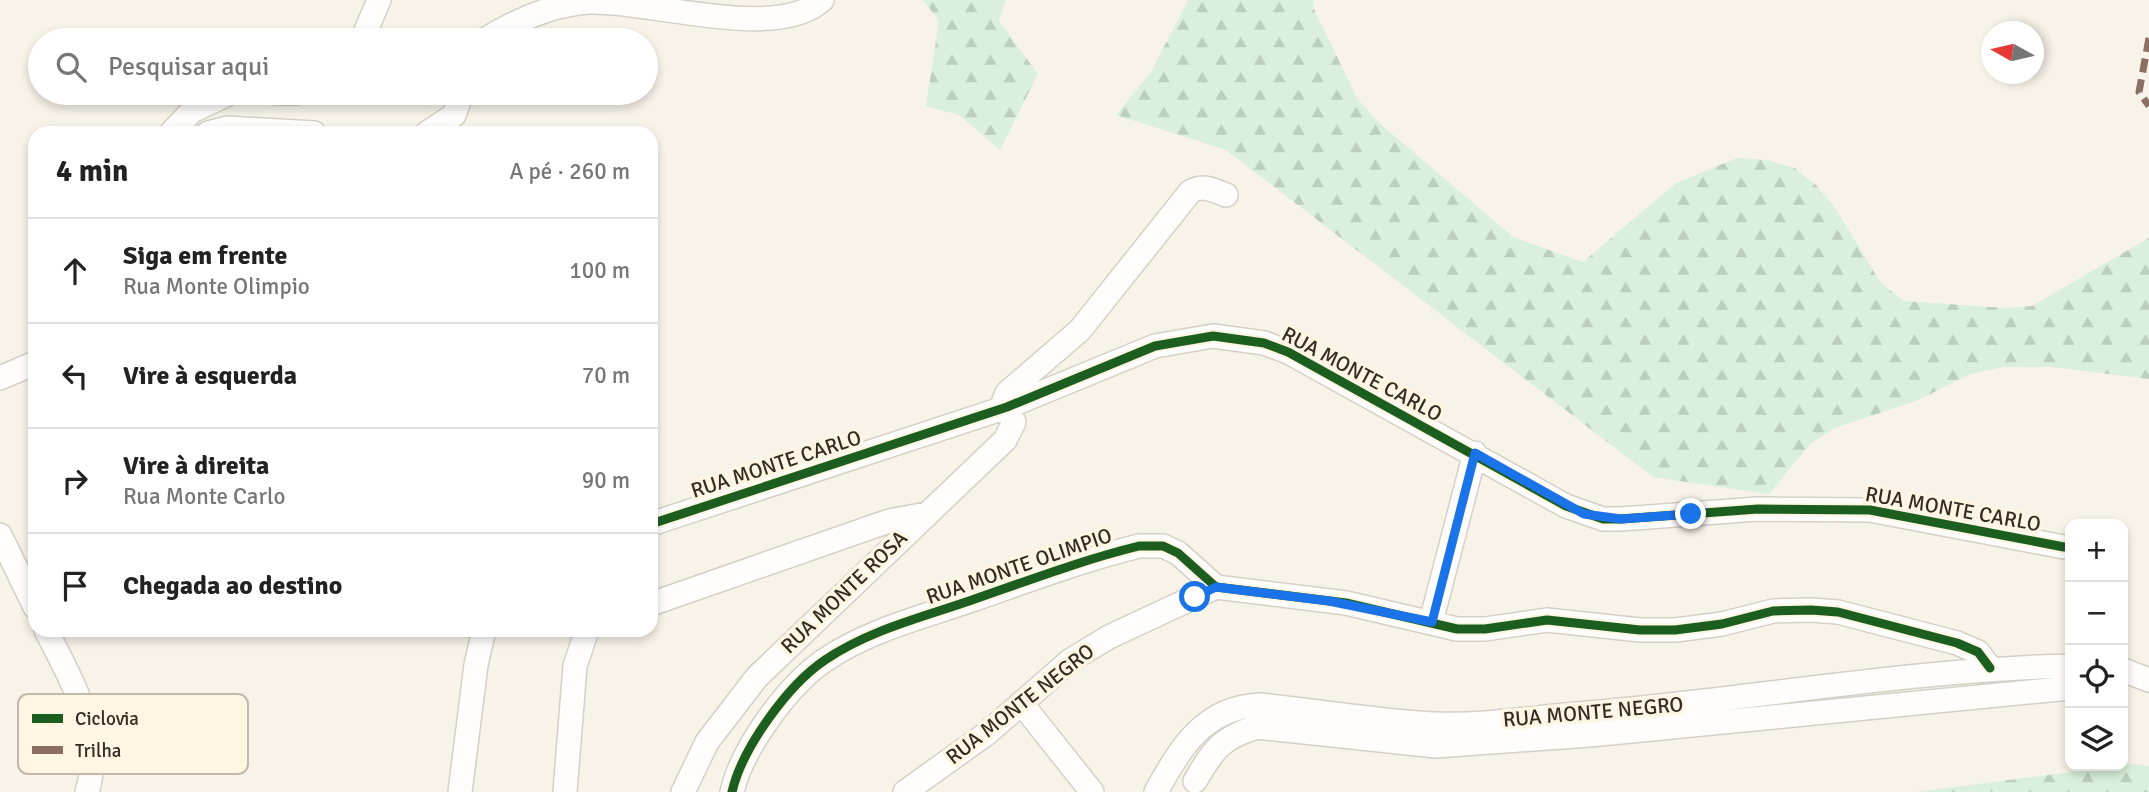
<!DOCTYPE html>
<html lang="pt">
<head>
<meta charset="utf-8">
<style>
	body { margin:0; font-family:Signika,sans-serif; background:#f2f2f2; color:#222 }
	.controls { position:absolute; right:21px; bottom:21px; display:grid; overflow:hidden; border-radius:14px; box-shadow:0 4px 10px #0003 }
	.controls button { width:63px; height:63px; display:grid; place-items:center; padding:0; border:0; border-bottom:2px solid #e0e0e0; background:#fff; color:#222; font:35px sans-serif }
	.compass { position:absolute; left:1981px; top:21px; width:63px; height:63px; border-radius:50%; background:#fff; box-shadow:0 4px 10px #0003; rotate:278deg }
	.stop { position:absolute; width:21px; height:21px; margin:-16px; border:5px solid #1a73e8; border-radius:50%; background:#fff }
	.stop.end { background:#1a73e8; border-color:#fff; box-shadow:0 2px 7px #0008 }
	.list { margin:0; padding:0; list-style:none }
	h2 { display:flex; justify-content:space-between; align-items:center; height:91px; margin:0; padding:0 28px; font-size:30px }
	h2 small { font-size:23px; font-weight:400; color:#767676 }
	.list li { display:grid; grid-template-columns:46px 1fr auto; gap:21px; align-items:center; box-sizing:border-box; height:105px; padding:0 28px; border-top:2px solid #e0e0e0 }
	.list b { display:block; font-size:26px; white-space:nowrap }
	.list p { margin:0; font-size:23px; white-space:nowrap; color:#767676 }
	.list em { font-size:23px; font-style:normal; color:#767676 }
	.icon { flex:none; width:38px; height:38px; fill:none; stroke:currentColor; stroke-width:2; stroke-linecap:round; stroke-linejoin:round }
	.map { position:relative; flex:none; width:2149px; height:792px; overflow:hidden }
	.search { position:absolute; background:#fff; box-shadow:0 4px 10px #0003; left:28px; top:28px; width:630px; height:77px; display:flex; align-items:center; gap:18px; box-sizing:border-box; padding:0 24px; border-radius:38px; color:#767676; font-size:26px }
	.panel { position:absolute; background:#fff; box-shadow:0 4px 10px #0003; left:28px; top:126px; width:630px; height:511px; border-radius:21px }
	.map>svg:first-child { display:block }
</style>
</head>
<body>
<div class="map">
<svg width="2149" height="792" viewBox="0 0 2149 792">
	<defs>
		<pattern id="forest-firs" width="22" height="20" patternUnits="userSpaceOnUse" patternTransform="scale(1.75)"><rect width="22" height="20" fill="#daf0dc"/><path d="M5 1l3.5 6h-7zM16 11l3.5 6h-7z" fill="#bccebc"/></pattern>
	</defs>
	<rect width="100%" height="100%" fill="#f8f3e9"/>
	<path fill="url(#forest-firs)" d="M923,0H1006L999,21L1038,74L1000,150L959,115L926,106L939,21Z
		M1188,0H1314L1313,7L1357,98L1377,121L1513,237L1583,262L1676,183L1737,158L1768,160L1795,168L1816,185L1836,209L1880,282L1904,301L2004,308L2032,306L2149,238V379L2051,367H2003L1971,374L1918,400L1835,428L1810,444L1769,494L1653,477L1226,150L1116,115L1151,72Z
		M2133,764L2149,766V792H1915Z"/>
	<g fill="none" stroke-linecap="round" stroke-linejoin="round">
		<defs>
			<path id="minor" d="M362,40L379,0
				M484,40C515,21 553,4 590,2C651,0 776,42 822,0
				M276,93H296
				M171,133L192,111L230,93
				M208,133L227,128L314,133
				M427,133L454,115L462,93
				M0,378L35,363
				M651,524L1007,407L1155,346L1213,336L1264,343L1288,352L1566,506L1603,519H1621L1758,509L1870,510L2064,547
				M0,535L35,607
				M651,604L889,521L926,514
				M1431,622L1475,453
				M46,630C71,680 105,736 87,792
				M2123,670L2149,680
				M1022,704L1092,792
				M1195,781C1214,749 1221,738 1257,727L1436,746L1590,735L2070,688
				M460,792L476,665L484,630
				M565,792L575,666L587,630
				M683,792L707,742L757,677L1005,440L1014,422L1004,400L1007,393L1080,330L1190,192C1203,184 1213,190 1226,195
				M732,792C742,748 788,685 825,660C869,630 923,617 972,600C1027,581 1082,560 1139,546H1163L1178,553L1216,587L1346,603L1457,629H1485L1547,620L1640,630H1675L1722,624L1773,611L1811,610L1838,612L1957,643L1978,652L1990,668
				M905,792L986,734L1071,660L1109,637L1216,587
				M1156,792C1181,747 1204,707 1261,705C1318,711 1376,721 1434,724C1481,726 1530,718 1576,714C1741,701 1904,670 2070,666"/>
		</defs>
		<use href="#minor" stroke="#d5d0c6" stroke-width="26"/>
		<use href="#minor" stroke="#fefdfc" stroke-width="23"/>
		<path stroke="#8d6e63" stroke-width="7" stroke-dasharray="14 7" stroke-linecap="butt" d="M2149,38L2139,92L2149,106"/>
		<defs>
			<path id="cycleway" d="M651,524L1007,407L1155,346L1213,336L1264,343L1288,352L1566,506L1603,519H1621L1758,509L1870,510L2064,547
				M732,792C742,748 788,685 825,660C869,630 923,617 972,600C1027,581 1082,560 1139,546H1163L1178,553L1216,587L1346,603L1457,629H1485L1547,620L1640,630H1675L1722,624L1773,611L1811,610L1838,612L1957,643L1978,652L1990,668"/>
		</defs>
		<use href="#cycleway" stroke="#fef5e3" stroke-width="13"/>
		<use href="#cycleway" stroke="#1b5e20" stroke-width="9"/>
	</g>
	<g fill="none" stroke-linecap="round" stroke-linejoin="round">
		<path stroke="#1a73e8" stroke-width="9" d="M1195,597L1216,587L1329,601L1432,622L1475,453L1584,514L1621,519L1691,514"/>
	</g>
	<g text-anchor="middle" stroke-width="7" stroke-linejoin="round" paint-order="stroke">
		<g font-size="21" fill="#322c21" stroke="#fef5e3">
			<text transform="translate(1362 374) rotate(28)" y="7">RUA MONTE CARLO</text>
			<text transform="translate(776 464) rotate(-18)" y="7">RUA MONTE CARLO</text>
			<text transform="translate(1953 509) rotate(10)" y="7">RUA MONTE CARLO</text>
			<text transform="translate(1019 566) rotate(-19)" y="7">RUA MONTE OLIMPIO</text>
			<text transform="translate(844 592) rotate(-44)" y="7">RUA MONTE ROSA</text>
			<text transform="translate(1020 704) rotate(-38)" y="7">RUA MONTE NEGRO</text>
			<text transform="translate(1593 712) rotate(-5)" y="7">RUA MONTE NEGRO</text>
		</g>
	</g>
	<rect x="18" y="694" width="230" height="80" rx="10" fill="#fef5e3" stroke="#c1b9a9" stroke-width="2"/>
	<rect x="32" y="714" width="31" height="9" fill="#1b5e20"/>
	<rect x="32" y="746" width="31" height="8" fill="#8d6e63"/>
	<g font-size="19" fill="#322c21">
		<text x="75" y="725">Ciclovia</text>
		<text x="75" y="757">Trilha</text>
	</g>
</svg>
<div class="controls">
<button>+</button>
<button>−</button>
<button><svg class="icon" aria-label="locate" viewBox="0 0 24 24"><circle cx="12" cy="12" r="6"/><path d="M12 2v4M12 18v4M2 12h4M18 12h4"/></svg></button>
<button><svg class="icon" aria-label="layers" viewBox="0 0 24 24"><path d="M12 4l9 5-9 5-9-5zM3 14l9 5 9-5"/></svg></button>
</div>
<svg class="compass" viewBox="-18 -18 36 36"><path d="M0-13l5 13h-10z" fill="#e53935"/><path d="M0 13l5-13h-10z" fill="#767676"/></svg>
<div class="stop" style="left:1195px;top:597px"></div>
<div class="stop end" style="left:1691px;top:514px"></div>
<div class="search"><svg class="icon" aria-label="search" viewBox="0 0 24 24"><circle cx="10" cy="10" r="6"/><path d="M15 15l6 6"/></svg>Pesquisar aqui</div>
<section class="panel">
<h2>4 min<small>A pé · 260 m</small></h2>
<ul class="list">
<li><svg class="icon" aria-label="ahead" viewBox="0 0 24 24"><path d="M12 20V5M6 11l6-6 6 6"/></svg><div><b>Siga em frente</b><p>Rua Monte Olimpio</p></div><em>100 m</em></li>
<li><svg class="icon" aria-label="left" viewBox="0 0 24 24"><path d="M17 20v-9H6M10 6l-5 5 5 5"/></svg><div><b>Vire à esquerda</b></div><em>70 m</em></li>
<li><svg class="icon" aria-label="right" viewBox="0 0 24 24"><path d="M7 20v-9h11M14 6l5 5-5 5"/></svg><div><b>Vire à direita</b><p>Rua Monte Carlo</p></div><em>90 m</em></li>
<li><svg class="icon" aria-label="arrive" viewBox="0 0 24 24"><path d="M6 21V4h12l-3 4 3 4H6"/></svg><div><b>Chegada ao destino</b></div></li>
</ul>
</section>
</div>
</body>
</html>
